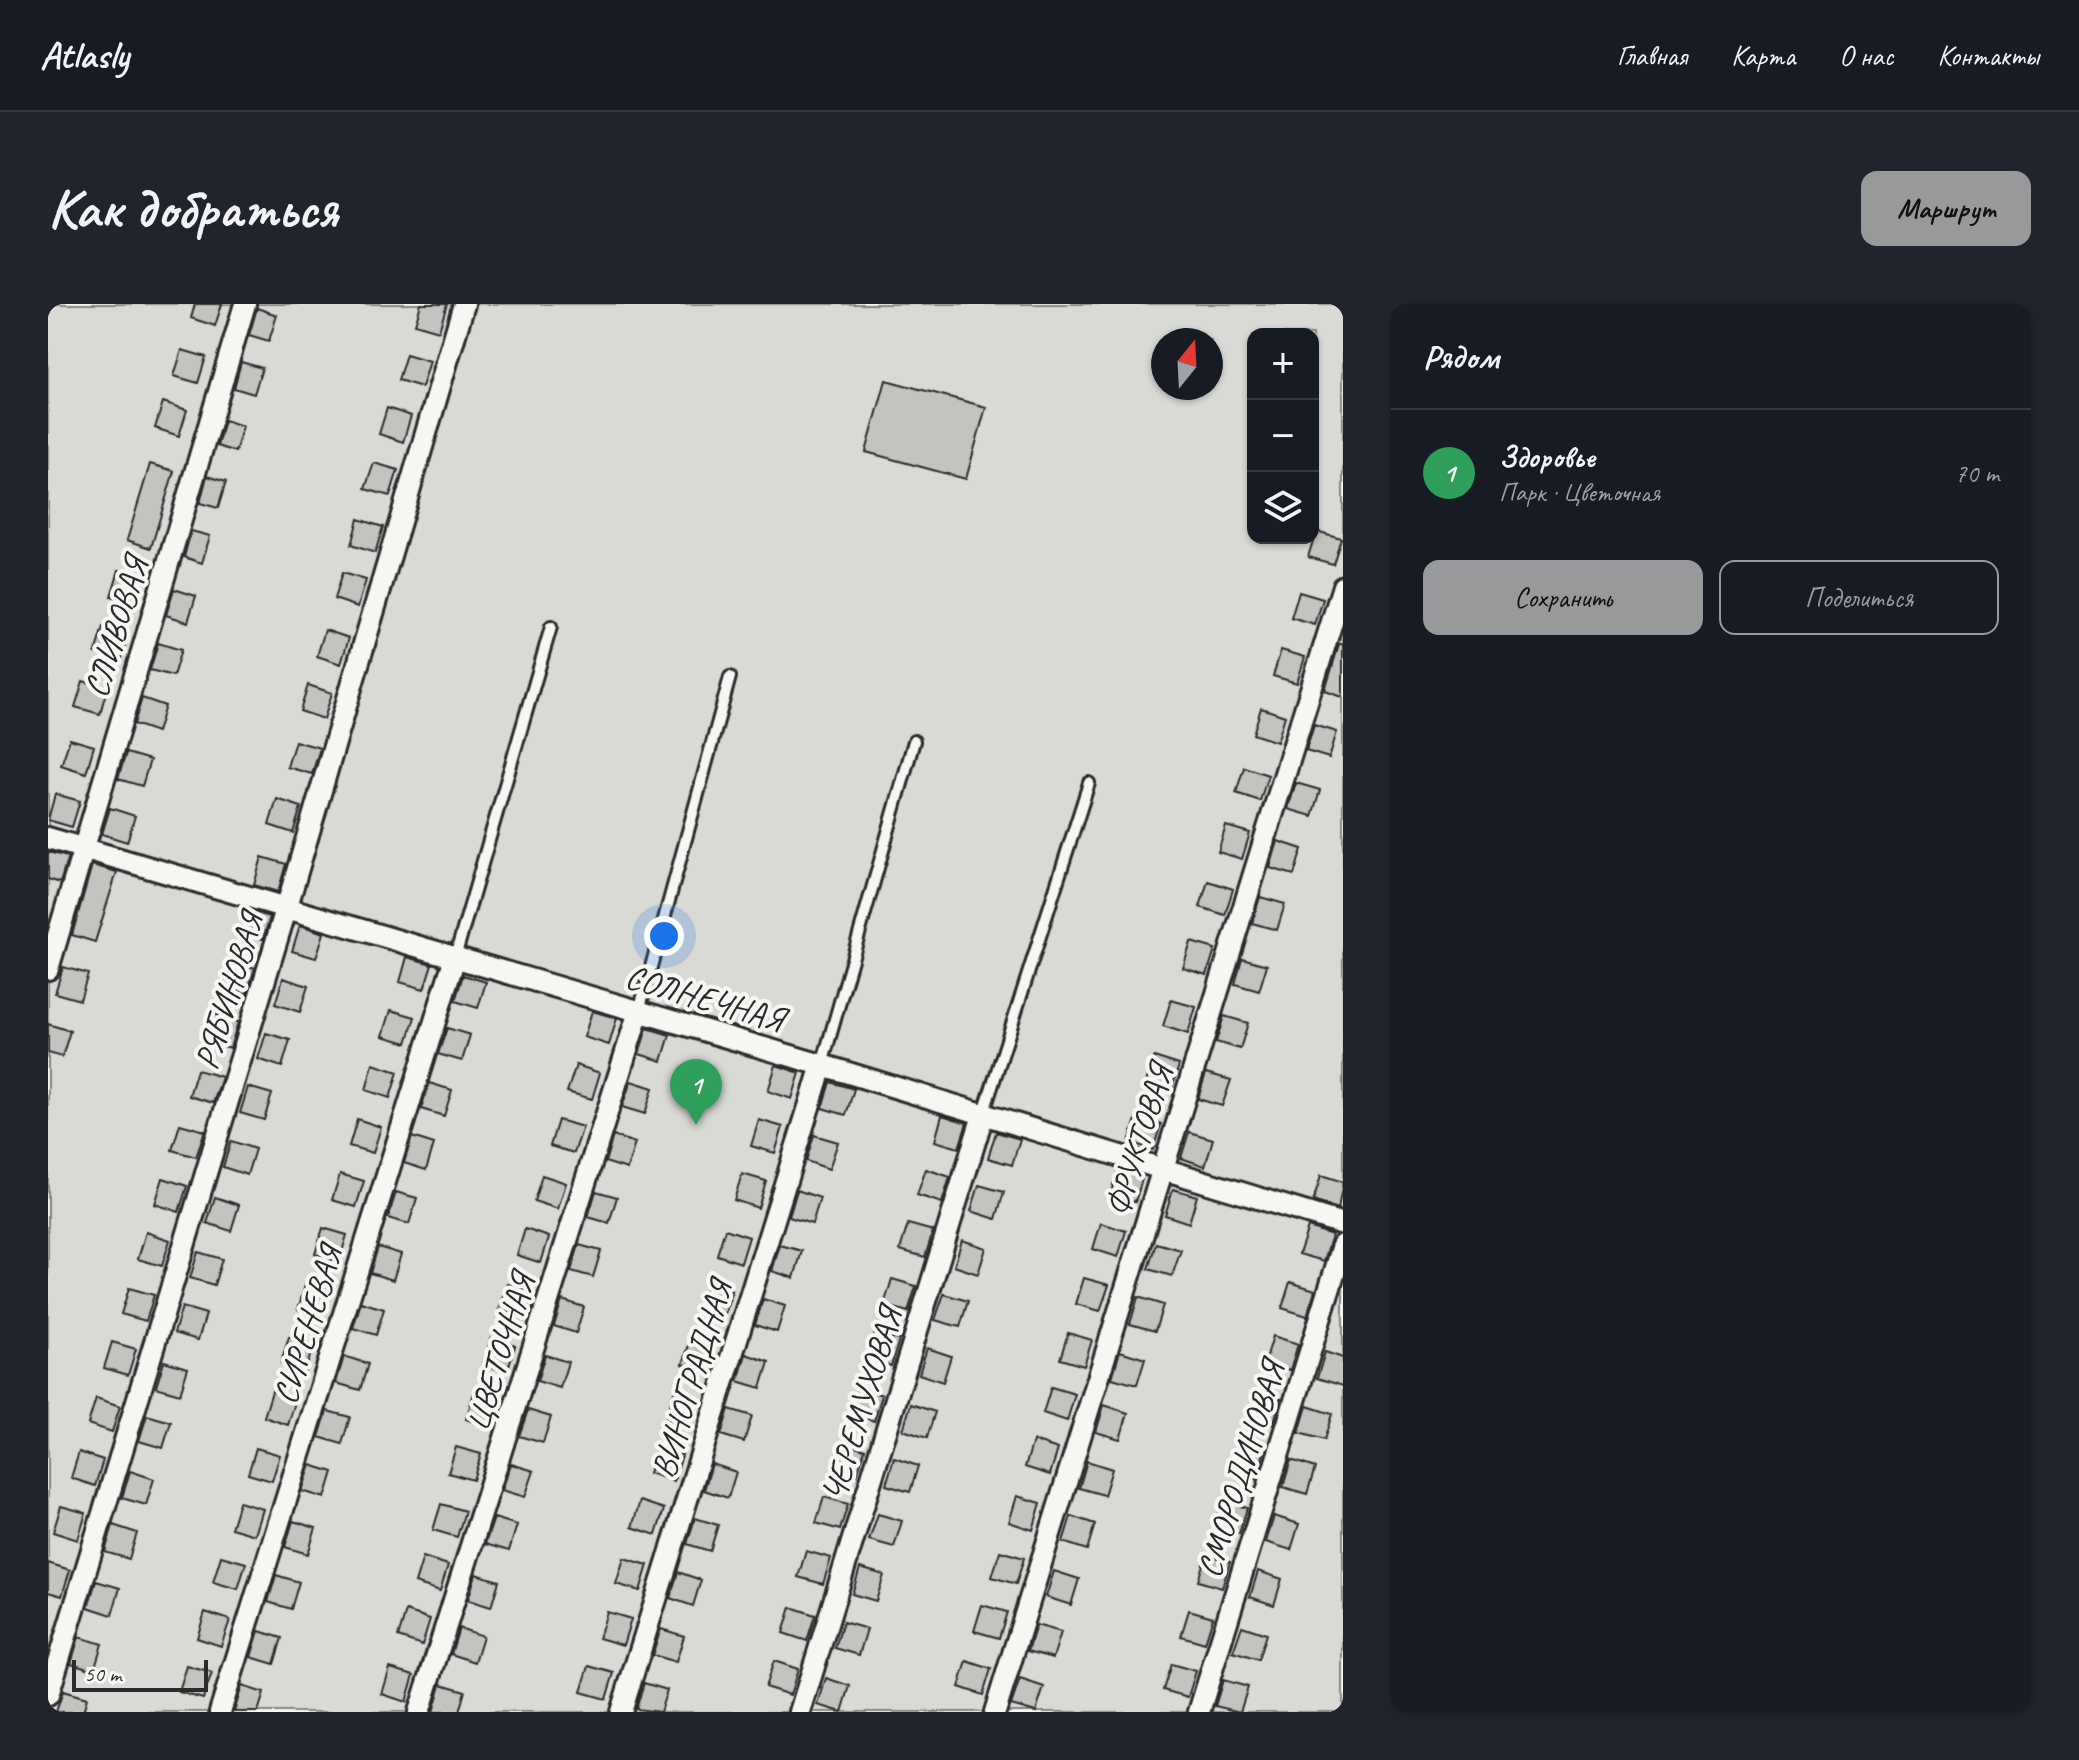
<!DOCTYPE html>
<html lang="ru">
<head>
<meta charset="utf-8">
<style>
	body { margin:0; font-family:Caveat,sans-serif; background:#20242c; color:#f1f3f6 }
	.controls { position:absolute; right:24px; top:24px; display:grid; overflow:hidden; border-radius:16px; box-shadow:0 2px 6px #0004 }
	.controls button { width:72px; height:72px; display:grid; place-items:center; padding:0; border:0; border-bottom:2px solid #363941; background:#171b24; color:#f1f3f6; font:40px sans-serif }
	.compass { position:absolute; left:1103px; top:24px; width:72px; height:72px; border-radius:50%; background:#171b24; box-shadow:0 2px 6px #0004; rotate:18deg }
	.scale { position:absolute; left:24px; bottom:20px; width:136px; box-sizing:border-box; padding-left:8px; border:4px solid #2b2b2b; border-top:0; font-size:22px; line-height:28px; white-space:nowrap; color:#2b2b2b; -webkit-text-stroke:6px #f6f6f2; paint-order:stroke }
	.you { position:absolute; left:616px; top:632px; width:28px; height:28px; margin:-20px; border:6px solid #fff; border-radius:50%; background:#1a73e8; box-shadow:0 0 0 12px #1a73e833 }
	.badge { display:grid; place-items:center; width:52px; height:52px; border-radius:50%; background:#98999b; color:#fff; font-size:26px; font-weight:700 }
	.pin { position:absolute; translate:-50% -66px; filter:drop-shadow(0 2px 4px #0008) }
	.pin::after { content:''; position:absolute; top:42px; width:28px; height:24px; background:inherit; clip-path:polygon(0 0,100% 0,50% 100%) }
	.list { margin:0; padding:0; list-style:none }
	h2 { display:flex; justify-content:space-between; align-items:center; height:104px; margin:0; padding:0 32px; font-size:34px }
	h2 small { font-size:26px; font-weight:400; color:#9ea1a6 }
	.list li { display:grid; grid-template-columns:52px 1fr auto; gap:24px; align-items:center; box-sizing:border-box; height:128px; padding:0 32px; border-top:2px solid #363941 }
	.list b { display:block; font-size:30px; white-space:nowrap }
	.list p { margin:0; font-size:26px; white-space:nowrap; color:#9ea1a6 }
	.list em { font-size:26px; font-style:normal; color:#9ea1a6 }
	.actions { display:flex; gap:16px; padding:24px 32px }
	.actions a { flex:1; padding:18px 0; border:2px solid #98999b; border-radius:16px; text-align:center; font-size:28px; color:#98999b }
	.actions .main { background:#98999b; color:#111 }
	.icon { flex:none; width:44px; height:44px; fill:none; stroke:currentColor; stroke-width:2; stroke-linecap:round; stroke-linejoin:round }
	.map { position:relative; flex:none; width:1295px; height:1408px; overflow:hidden; border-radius:16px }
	header { display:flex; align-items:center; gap:48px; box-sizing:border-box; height:112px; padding:0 40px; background:#171b24; border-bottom:2px solid #363941 }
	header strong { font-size:38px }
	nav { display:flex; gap:44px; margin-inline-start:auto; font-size:28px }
	.intro { display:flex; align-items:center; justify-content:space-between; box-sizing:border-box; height:192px; padding:0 48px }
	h1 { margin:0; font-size:56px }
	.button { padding:20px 36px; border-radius:16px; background:#98999b; color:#111; font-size:28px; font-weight:700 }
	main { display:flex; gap:48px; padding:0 48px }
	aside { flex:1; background:#171b24; border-radius:16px; box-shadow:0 2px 6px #0004 }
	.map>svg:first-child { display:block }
</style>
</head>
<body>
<header>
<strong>Atlasly</strong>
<nav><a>Главная</a><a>Карта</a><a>О нас</a><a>Контакты</a></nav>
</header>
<div class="intro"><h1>Как добраться</h1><a class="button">Маршрут</a></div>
<main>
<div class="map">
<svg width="1295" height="1408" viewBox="0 0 1295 1408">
	<rect width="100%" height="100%" fill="#f6f6f2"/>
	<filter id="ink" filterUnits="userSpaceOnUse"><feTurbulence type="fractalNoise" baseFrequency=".0125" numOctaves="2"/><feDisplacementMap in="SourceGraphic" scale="16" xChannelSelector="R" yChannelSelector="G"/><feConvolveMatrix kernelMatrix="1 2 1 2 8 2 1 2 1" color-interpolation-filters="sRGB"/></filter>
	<g filter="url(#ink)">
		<path fill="#d9d9d5" stroke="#828280" stroke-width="2" fill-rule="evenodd" d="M0,0H1295V1408H0ZM1205,30H1265V234H1205ZM1115,36H1163V84H1115Z"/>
		<path fill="#c3c3c0" stroke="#2b2b2b" stroke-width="2" d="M147,0H174L167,22L143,14Z
			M373,0H399L391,27L367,20Z
			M209,4L229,11L221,37L201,31Z
			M134,46L158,53L150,79L126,72Z
			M358,50L382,57L374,83L350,76Z
			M193,58L214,64L206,90L186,84Z
			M838,76L938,103L918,175L818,148Z
			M115,98L139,106L131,132L107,124Z
			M339,104L363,112L355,138L331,130Z
			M176,116L195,122L187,148L169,142Z
			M326,159L350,166L342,192L317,185Z
			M102,160L126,167L103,244L79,236Z
			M159,172L178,178L170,204L152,199Z
			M310,215L335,223L327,249L303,241Z
			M143,227L162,232L154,259L136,253Z
			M1268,227L1293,234L1285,260L1260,253Z
			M71,266L95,274L87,300L63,292Z
			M294,269L318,276L310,303L286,295Z
			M126,285L148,292L140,318L118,311Z
			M1251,288L1275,295L1267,321L1243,314Z
			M55,323L80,331L72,357L47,349Z
			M277,326L301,334L293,360L269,352Z
			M110,339L133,346L125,372L102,366Z
			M1291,340H1295V393L1277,387Z
			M1233,346L1257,353L1249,379L1225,372Z
			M35,377L59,384L52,410L27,403Z
			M260,381L284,389L276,415L252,407Z
			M94,394L117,402L109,428L86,420Z
			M1213,404L1237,412L1229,438L1205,430Z
			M1266,421L1289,428L1281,454L1258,447Z
			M22,435L46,442L38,469L13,461Z
			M247,437L272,444L264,470L239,463Z
			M78,449L102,456L94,482L70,475Z
			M1196,463L1220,471L1212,497L1188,489Z
			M1248,479L1272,486L1264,512L1240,505Z
			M7,490L32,497L24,523L0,516Z
			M229,495L253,503L245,529L221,521Z
			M62,504L87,512L79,538L54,530Z
			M1178,522L1202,529L1194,555L1170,548Z
			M1230,537L1254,545L1246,571L1222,564Z
			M0,548L20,553L12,579L0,575Z
			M214,553L238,560L230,588L206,581Z
			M44,561L69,568L47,638L24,631Z
			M1160,577L1185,585L1177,611L1152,603Z
			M1212,593L1237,600L1229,626L1204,619Z
			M199,606L222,613L215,635L192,628Z
			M252,621L276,629L268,654L244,647Z
			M1143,638L1167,645L1159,671L1135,664Z
			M359,653L384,660L376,685L352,678Z
			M1194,654L1219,661L1211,687L1187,680Z
			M183,656L207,664L199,690L175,682Z
			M15,663L40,670L32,696L7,689Z
			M415,671L438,678L430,704L407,697Z
			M235,674L260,682L252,708L227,700Z
			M1123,696L1148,703L1140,730L1115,722Z
			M343,706L367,713L359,739L335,732Z
			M544,707L569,714L561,741L536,733Z
			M166,710L190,718L182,744L157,736Z
			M1176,712L1200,719L1192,745L1168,738Z
			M0,720L22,727L14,753L0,749Z
			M399,724L422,731L414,757L390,750Z
			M599,724L622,731L614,757L591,750Z
			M218,729L242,736L234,763L210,755Z
			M1106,753L1131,761L1123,787L1098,779Z
			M325,760L350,768L342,794L318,786Z
			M528,761L552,769L544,795L519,788Z
			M728,761L752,769L744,795L720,787Z
			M149,766L174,773L165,799L141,792Z
			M1158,769L1183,776L1174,802L1150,795Z
			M583,777L605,784L597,810L574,803Z
			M782,778L806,785L798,811L774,804Z
			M381,779L404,786L396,812L373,805Z
			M200,783L224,790L216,816L192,809Z
			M894,811L919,819L911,844L887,837Z
			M1089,812L1113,820L1105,846L1081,838Z
			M309,815L333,823L325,849L301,842Z
			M510,816L535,823L526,849L502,842Z
			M711,816L735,823L727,849L703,842Z
			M132,820L157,827L148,853L124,846Z
			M948,828L972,835L964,861L940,854Z
			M1141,828L1165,835L1157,862L1133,854Z
			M766,831L790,838L781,865L758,857Z
			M565,832L587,839L579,865L557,858Z
			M364,833L386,840L378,866L356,859Z
			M183,837L207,845L199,871L175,863Z
			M878,865L902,873L894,899L869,891Z
			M1070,865L1095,872L1087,898L1062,891Z
			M292,870L316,877L308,903L284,896Z
			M694,870L718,877L710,904L686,896Z
			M494,871L518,879L510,905L486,897Z
			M1273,871L1295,878L1290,905L1265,897Z
			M115,874L139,882L131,908L107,900Z
			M931,881L956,888L948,915L923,907Z
			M1125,885L1149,892L1141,919L1117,911Z
			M749,886L772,894L764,920L741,913Z
			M548,887L569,893L561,919L540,913Z
			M348,888L369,894L361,920L340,914Z
			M167,893L191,901L183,927L159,919Z
			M1053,919L1078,927L1070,953L1045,945Z
			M860,920L885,927L877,953L852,946Z
			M1260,923L1284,931L1276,957L1251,950Z
			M275,924L299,931L291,958L267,950Z
			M477,925L501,933L493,959L469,951Z
			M677,925L701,933L693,959L669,951Z
			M98,928L122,936L114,962L90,955Z
			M914,936L938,944L930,970L906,962Z
			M1108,939L1133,946L1124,972L1100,965Z
			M531,941L553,947L545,973L523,967Z
			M732,941L754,947L746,974L724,967Z
			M330,943L353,950L345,976L322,969Z
			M150,948L174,955L166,981L142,974Z
			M1036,974L1061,981L1052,1007L1028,1000Z
			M844,975L868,982L860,1008L836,1001Z
			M258,978L282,986L274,1012L250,1005Z
			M1242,978L1267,986L1259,1012L1234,1004Z
			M660,979L684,987L676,1013L652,1005Z
			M460,980L484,987L476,1013L451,1006Z
			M81,984L106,991L98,1017L73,1010Z
			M896,990L920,997L912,1023L887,1016Z
			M1090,993L1115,1001L1107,1027L1082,1020Z
			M715,995L737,1002L729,1028L707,1021Z
			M514,996L536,1003L528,1029L506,1022Z
			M313,998L336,1005L328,1031L305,1024Z
			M134,1003L158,1010L150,1036L126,1029Z
			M827,1029L851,1036L843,1062L819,1055Z
			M1020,1029L1044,1036L1036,1062L1012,1055Z
			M1225,1032L1250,1040L1242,1066L1217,1058Z
			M241,1033L266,1041L257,1067L233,1059Z
			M443,1034L467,1042L459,1068L435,1060Z
			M643,1034L667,1041L659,1067L635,1060Z
			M64,1038L88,1045L80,1071L56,1064Z
			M879,1044L903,1052L895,1078L871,1070Z
			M1072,1047L1097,1055L1089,1081L1064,1074Z
			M1277,1048L1295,1054V1082L1269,1074Z
			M698,1050L721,1058L713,1084L690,1077Z
			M497,1051L520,1058L512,1084L489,1077Z
			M296,1052L320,1060L312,1086L288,1079Z
			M116,1057L140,1064L132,1090L108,1083Z
			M810,1083L834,1091L826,1117L802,1109Z
			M1003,1083L1027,1090L1019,1117L995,1109Z
			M224,1087L248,1095L240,1121L216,1113Z
			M626,1088L650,1096L642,1122L618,1114Z
			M1209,1088L1233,1095L1225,1121L1201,1114Z
			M426,1089L450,1096L442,1123L418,1115Z
			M48,1094L72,1102L64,1128L40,1120Z
			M863,1100L887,1108L879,1134L855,1126Z
			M1056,1101L1080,1109L1072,1135L1048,1128Z
			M1259,1102L1284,1110L1276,1136L1251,1129Z
			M681,1105L704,1112L696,1138L673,1131Z
			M480,1106L503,1113L495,1139L471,1132Z
			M279,1107L302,1113L294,1140L271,1133Z
			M99,1111L123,1118L115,1144L91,1137Z
			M985,1137L1010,1145L1002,1171L977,1163Z
			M793,1138L817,1145L809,1171L785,1164Z
			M1192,1142L1216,1149L1208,1175L1184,1168Z
			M408,1143L433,1150L425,1176L400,1169Z
			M609,1143L634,1151L626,1177L601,1169Z
			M208,1144L232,1151L224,1177L200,1170Z
			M31,1148L55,1156L47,1182L23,1174Z
			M846,1154L870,1162L862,1188L838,1181Z
			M1243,1156L1267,1164L1259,1190L1235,1183Z
			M1039,1157L1064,1165L1056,1191L1031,1184Z
			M463,1160L486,1167L477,1193L454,1186Z
			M664,1160L688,1168L680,1194L656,1186Z
			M263,1161L285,1168L277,1194L254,1187Z
			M82,1167L106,1175L98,1201L74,1194Z
			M969,1192L993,1199L985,1226L961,1218Z
			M776,1193L800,1200L792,1226L768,1219Z
			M1174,1196L1199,1204L1191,1230L1166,1222Z
			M592,1197L616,1205L608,1231L584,1223Z
			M191,1198L215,1205L207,1231L183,1224Z
			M393,1200L417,1207L409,1233L385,1226Z
			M13,1202L38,1209L30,1236L5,1228Z
			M830,1210L854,1217L846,1243L821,1236Z
			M1023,1212L1047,1220L1039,1246L1015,1238Z
			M1226,1212L1251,1220L1243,1246L1218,1238Z
			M446,1214L469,1221L461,1247L437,1240Z
			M647,1214L670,1221L662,1247L639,1240Z
			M245,1217L268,1224L260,1250L237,1243Z
			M65,1221L89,1229L81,1255L57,1248Z
			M758,1247L783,1254L775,1280L750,1273Z
			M952,1247L976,1254L968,1280L944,1273Z
			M1158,1250L1182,1258L1174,1284L1150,1277Z
			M173,1252L198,1259L190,1285L165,1278Z
			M375,1253L400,1261L392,1287L367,1279Z
			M576,1254L600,1261L592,1287L568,1280Z
			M0,1259L22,1266L14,1292L0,1288Z
			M812,1264L836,1271L828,1297L804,1290Z
			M1006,1267L1031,1275L1023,1301L998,1293Z
			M1210,1267L1234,1275L1226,1301L1202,1293Z
			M630,1268L653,1276L645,1302L622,1294Z
			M428,1270L451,1277L443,1303L420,1296Z
			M228,1271L251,1278L243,1305L220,1298Z
			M48,1277L72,1284L64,1311L40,1303Z
			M934,1301L959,1308L951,1334L926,1327Z
			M743,1303L767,1311L759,1337L735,1329Z
			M1141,1306L1165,1313L1157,1339L1133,1332Z
			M358,1307L382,1315L374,1341L350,1333Z
			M157,1308L182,1316L173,1342L149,1334Z
			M559,1308L583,1315L575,1341L551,1334Z
			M795,1318L819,1325L811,1351L787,1344Z
			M988,1321L1013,1328L1005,1354L980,1347Z
			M1194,1322L1218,1330L1210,1356L1185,1348Z
			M411,1324L435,1332L427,1358L403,1350Z
			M613,1325L636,1332L628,1358L604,1351Z
			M211,1327L234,1334L226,1360L203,1353Z
			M31,1333L54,1340L46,1366L23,1359Z
			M726,1357L750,1365L742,1391L717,1383Z
			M919,1357L943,1365L935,1391L911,1383Z
			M1123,1360L1148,1367L1140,1393L1115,1386Z
			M139,1362L164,1369L155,1395L131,1388Z
			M541,1362L566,1369L558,1395L533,1388Z
			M342,1364L366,1371L358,1398L334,1390Z
			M778,1374L802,1382L794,1408L770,1401Z
			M972,1375L996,1383L988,1408L963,1401Z
			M1175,1376L1200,1383L1192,1408L1167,1402Z
			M596,1379L619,1386L612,1408L588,1405Z
			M393,1380L417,1387L411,1408H385Z
			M194,1382L216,1389L210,1408H186Z
			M15,1387L39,1394L35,1408H8Z"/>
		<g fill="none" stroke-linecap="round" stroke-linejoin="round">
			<defs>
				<path id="lane" d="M407,653L503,323
					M591,707L682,373
					M774,761L866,437
					M935,811L1041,479"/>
				<path id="street" d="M0,534L774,761L1295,920
					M0,665L197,0
					M0,1391L239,602L416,0
					M172,1408L407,653
					M371,1408L591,707
					M573,1408L774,761
					M752,1408L935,811
					M947,1408L1295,282
					M1151,1408L1295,941"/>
			</defs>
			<use href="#lane" stroke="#2b2b2b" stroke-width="16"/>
			<use href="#street" stroke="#2b2b2b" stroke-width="26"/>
			<use href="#lane" stroke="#f6f6f2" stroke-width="10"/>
			<use href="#street" stroke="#f6f6f2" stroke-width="20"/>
		</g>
	</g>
	<g text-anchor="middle" stroke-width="8" stroke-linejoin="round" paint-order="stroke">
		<g font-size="34" fill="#2b2b2b" stroke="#f6f6f2">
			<text transform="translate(67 323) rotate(-73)" y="12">СЛИВОВАЯ</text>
			<text transform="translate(180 687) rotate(-73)" y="12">РЯБИНОВАЯ</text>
			<text transform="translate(657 693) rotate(16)" y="12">СОЛНЕЧНАЯ</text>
			<text transform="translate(1090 836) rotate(-73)" y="12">ФРУКТОВАЯ</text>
			<text transform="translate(259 1021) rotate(-73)" y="12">СИРЕНЕВАЯ</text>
			<text transform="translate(451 1048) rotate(-73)" y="12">ЦВЕТОЧНАЯ</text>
			<text transform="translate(643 1075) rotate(-73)" y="12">ВИНОГРАДНАЯ</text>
			<text transform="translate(813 1100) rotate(-73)" y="12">ЧЕРЕМУХОВАЯ</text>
			<text transform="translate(1192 1165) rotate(-73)" y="12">СМОРОДИНОВАЯ</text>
		</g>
	</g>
</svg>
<div class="controls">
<button>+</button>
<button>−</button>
<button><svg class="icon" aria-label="layers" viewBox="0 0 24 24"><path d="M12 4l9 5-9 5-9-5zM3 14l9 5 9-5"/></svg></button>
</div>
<svg class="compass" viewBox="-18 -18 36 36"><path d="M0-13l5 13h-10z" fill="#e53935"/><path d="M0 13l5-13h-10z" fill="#9ea1a6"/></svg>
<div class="scale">50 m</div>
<div class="you"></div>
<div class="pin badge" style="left:648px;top:821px;background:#2e9e5b">1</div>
</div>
<aside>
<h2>Рядом<small></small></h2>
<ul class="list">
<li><span class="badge" style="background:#2e9e5b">1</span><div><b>Здоровье</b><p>Парк · Цветочная</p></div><em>70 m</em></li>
</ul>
<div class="actions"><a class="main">Сохранить</a><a>Поделиться</a></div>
</aside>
</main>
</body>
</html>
